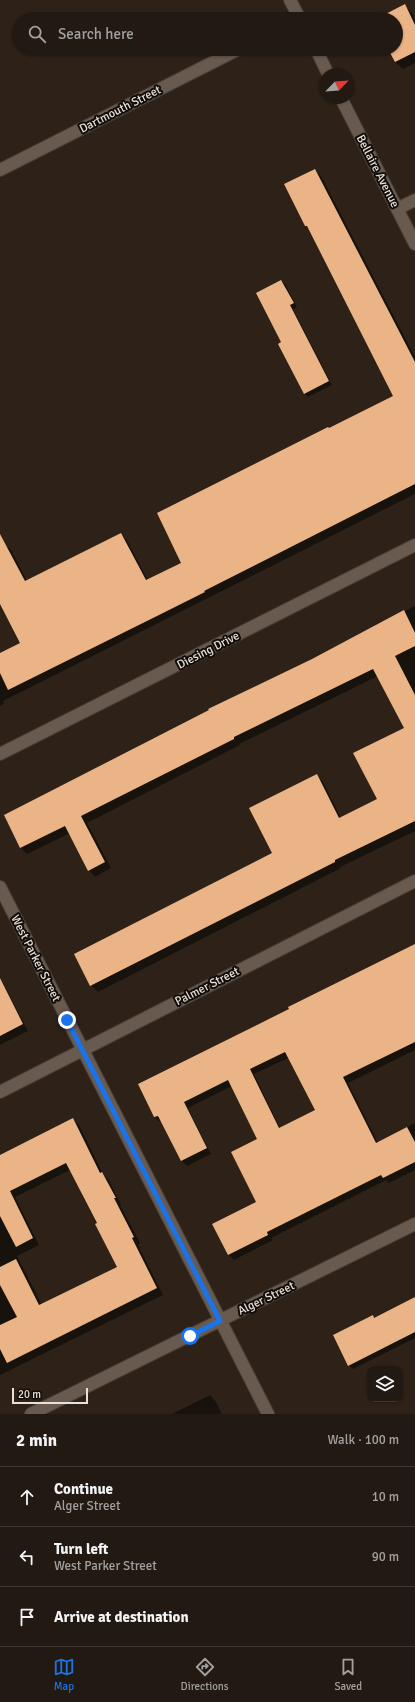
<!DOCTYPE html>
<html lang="en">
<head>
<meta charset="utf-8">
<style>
	body { margin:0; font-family:Signika,sans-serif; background:#2a231b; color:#f1f3f6 }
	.controls { position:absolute; right:12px; bottom:12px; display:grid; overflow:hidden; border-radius:8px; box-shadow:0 1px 3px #0004 }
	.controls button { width:36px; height:36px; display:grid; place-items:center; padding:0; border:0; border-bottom:1px solid #3f3832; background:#221a12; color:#f1f3f6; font:20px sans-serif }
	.compass { position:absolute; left:319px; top:68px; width:36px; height:36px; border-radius:50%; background:#221a12; box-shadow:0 1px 3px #0004; rotate:65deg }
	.scale { position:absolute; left:12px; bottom:10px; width:76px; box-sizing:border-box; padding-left:4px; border:2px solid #e8e0d9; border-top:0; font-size:11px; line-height:14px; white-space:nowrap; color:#e8e0d9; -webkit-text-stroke:3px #120c08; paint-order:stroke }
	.stop { position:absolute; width:12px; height:12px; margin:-9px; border:3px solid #1a73e8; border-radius:50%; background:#fff }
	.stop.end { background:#1a73e8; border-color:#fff; box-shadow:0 1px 4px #0008 }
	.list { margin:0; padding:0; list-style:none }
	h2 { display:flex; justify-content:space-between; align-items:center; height:52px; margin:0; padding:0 16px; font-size:17px }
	h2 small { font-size:13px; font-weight:400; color:#a2a19f }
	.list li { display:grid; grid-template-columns:26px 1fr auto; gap:12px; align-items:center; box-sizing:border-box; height:60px; padding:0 16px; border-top:1px solid #3f3832 }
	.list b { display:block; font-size:15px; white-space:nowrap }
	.list p { margin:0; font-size:13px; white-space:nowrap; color:#a2a19f }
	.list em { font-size:13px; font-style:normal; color:#a2a19f }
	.icon { flex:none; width:22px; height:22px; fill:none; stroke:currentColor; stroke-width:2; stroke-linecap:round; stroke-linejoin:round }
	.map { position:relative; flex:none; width:415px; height:1414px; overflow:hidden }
	.search { position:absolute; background:#221a12; box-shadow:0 1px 3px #0004; left:12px; right:12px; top:12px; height:44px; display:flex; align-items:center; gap:10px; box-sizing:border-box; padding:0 14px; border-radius:22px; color:#a2a19f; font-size:15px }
	.sheet { height:232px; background:#221a12 }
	nav { display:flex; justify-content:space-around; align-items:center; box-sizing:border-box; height:56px; border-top:1px solid #3f3832; background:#221a12; font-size:11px; color:#a2a19f }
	nav a { display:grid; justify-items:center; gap:2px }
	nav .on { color:#1a73e8 }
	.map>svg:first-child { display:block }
</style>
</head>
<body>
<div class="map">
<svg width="415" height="1414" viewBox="0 0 415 1414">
	<rect width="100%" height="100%" fill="#2e2218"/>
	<path fill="#0007" fill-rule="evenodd" d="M404,6L412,13L415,20V63L403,69L395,62L389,49H396V19H378Z
		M315,170L321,176L415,357V494L3,701L4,704L0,706V654L22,644L0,602V546L4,544L11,550L27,581L120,534L127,540L148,581L182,564L329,429L394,396L309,229L306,226Z
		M281,281L285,284L297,307L293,309L332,385L308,397L305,394Z
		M415,606V831L340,867L341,868L98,992L91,985L273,853L317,775L323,782L341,818L378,799L405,728L378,676L239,744L240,745L87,823L111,868L95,877L89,870L70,833L27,854L21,848L249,691Z
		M415,945V1050L348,1083L378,1143L415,1123V1170L389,1183L386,1180L271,1238L273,1240L234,1260L229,1255L214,1224L258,1202L259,1139L232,1086L188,1108L211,1154L187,1166L182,1161L162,1121L160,1122L155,1117L290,1009ZM288,1058L316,1110L280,1128L254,1074Z
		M0,977L28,1031L0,1045Z
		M73,1119L79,1125L103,1174L108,1179L121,1204L120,1205L140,1243L138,1245L163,1295L0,1375V1156ZM70,1170L118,1267L42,1305L17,1256L39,1245L15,1197Z
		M415,1299V1338L353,1369L349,1366L334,1335L373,1316L375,1318Z
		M210,1395L216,1402L222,1414H172Z"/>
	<path fill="#ebb486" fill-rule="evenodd" d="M405,4L415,25V52L395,62L388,49H396V19H376Z
		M315,169L415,362V484L204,591L205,592L155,617L8,690L0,673V653L20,643L0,604V534L25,581L121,533L146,580L181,563L157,513L328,427L329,428L393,396L307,226H305L284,184Z
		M281,280L294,303L290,305L329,381L304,394L278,344L281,342L256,293Z
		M404,610L415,633V646L395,656L415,695V821L335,860V862L90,986L74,954L272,853L249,808L317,774L339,818L377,799L353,753L404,728L373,669L234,737V739L81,816L105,862L88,871L65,826L20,848L4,815L209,710L208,709L312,659Z
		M415,944V1042L343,1077L376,1143L407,1127L415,1142V1162L383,1178L381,1175L267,1232L268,1235L228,1255L212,1224L256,1202L231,1152L257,1139L228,1080L184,1102L207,1148L181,1161L158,1116L154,1117L138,1084L289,1009L288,1007ZM285,1052L315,1110L279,1128L250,1069Z
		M0,978L23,1024L0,1036Z
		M73,1118L100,1173L102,1172L116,1198H114L134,1237L132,1238L157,1288L7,1363L0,1349V1325L17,1317L0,1285V1267L16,1259L39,1305L117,1267L95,1224L97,1223L66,1163L10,1191L33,1238L16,1247L0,1216V1155Z
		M415,1297V1332L348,1366L333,1335L373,1315L374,1318Z"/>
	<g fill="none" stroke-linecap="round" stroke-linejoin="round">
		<defs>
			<path id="street" d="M290,0L300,19
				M316,49L328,74
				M341,98L415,244
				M0,170L239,49
				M397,209L415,200
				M0,754L415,545
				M0,887L268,1414
				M0,1092L415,881
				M31,1414L415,1224"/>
		</defs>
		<use href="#street" stroke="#483e37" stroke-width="14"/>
		<use href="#street" stroke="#685a4f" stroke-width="12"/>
	</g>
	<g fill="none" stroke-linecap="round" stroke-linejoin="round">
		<path stroke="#1a73e8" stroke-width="5" d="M67,1020L220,1321L190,1336"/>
	</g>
	<g text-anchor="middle" stroke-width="4" stroke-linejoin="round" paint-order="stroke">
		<g font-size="12" fill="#e8e0d9" stroke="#120c08">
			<text transform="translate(120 109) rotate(-27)" y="4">Dartmouth Street</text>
			<text transform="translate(378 171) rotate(63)" y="4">Bellaire Avenue</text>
			<text transform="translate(208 650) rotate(-27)" y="4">Diesing Drive</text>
			<text transform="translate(36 958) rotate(63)" y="4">West Parker Street</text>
			<text transform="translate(207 986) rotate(-27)" y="4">Palmer Street</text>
			<text transform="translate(266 1298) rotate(-26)" y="4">Alger Street</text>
		</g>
	</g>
</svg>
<div class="controls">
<button><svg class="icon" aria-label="layers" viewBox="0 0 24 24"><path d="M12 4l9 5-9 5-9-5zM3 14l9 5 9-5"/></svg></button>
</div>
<svg class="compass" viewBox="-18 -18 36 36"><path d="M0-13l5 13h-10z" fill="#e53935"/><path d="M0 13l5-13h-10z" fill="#a2a19f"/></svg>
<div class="scale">20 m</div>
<div class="stop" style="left:190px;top:1336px"></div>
<div class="stop end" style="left:67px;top:1020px"></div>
<div class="search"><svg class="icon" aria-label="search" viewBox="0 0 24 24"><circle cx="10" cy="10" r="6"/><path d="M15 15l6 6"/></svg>Search here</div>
</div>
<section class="sheet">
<h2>2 min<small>Walk · 100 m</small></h2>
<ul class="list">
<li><svg class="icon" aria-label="ahead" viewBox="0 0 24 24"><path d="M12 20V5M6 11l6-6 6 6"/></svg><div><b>Continue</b><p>Alger Street</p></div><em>10 m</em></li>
<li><svg class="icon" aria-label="left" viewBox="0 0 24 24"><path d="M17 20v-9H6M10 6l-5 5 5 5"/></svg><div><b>Turn left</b><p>West Parker Street</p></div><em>90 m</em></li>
<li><svg class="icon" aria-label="arrive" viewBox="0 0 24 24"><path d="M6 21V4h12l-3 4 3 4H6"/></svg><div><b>Arrive at destination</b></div></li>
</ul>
</section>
<nav>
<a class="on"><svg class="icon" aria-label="map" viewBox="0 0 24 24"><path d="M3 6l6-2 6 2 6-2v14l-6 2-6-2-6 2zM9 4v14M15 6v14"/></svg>Map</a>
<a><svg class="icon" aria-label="directions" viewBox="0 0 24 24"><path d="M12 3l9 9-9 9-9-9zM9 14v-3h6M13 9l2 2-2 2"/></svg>Directions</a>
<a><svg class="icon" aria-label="saved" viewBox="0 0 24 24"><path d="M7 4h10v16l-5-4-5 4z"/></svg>Saved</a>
</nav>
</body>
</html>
